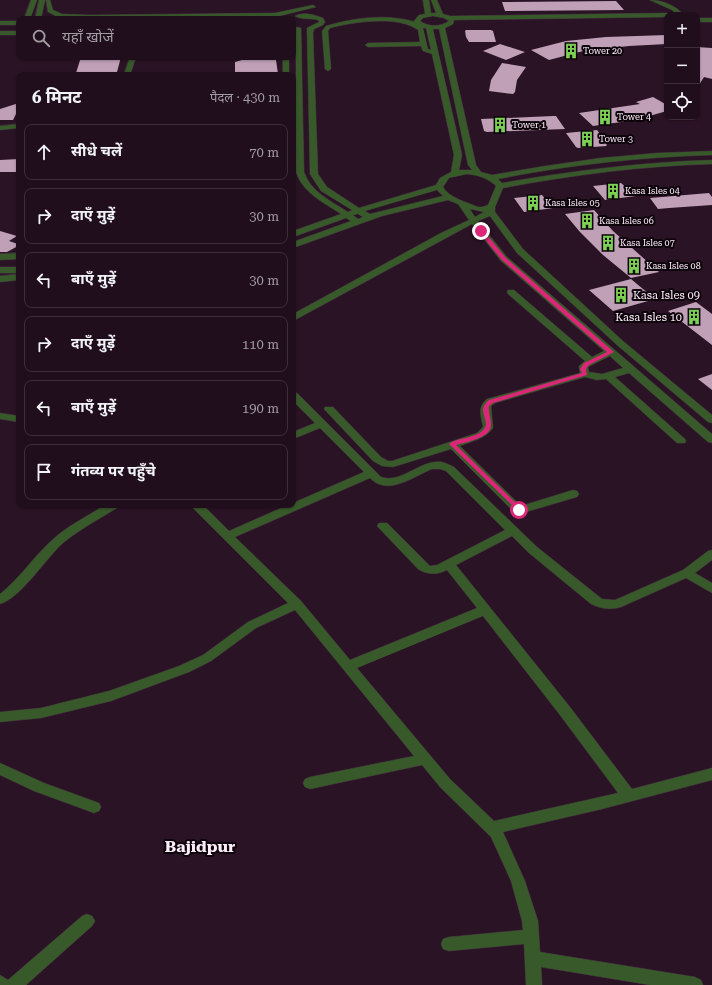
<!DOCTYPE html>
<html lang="hi">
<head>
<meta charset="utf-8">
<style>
	body { margin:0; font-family:"Roboto Serif","Noto Sans Devanagari",serif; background:#2d1c29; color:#f1f3f6 }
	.controls { position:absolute; right:12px; top:12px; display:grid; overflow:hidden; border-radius:8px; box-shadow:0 1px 3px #0004 }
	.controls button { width:36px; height:36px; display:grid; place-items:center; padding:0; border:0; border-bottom:1px solid #3d2e3b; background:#200e1c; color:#f1f3f6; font:20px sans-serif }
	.stop { position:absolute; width:12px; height:12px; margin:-9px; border:3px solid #db2777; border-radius:50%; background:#fff }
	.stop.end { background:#db2777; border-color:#fff; box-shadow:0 1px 4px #0008 }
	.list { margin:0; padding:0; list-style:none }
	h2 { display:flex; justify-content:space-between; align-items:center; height:52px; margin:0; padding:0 16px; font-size:17px }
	h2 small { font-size:13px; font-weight:400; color:#a29ca3 }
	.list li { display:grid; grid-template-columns:26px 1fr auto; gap:12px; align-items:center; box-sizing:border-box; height:56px; margin:0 8px 8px; padding:0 8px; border:1px solid #3d2e3b; border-radius:8px }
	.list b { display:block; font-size:15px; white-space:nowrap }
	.list em { font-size:13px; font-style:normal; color:#a29ca3 }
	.icon { flex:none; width:22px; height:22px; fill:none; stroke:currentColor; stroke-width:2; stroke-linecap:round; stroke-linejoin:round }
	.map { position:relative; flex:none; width:712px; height:985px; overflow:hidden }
	.search { position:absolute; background:#200e1c; box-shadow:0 1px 3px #0004; left:16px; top:16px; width:280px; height:44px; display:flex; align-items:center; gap:10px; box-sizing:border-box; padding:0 14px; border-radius:8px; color:#a29ca3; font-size:15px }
	.panel { position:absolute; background:#200e1c; box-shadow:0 1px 3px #0004; left:16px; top:72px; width:280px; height:436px; border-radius:8px }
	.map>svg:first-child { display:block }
</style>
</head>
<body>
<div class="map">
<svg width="712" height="985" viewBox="0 0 712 985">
	<rect width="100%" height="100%" fill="#2a1325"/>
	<path fill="#bfa0b7" d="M616,1L624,10L505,11L502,2Z
		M466,30H491L493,31L496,42H469L466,37L465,31Z
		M667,35V44L629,46L583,51L549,60L531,50L566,41L606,37Z
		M500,44L525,52L506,60L483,51Z
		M697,47L712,48V79L704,77L697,88Z
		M81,57H121L117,72L76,73Z
		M252,57H270L276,60L278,74H235V62Z
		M502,63L526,67L517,80L515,92L513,94L489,91L491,80Z
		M653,97L667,105V111L635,120L593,126L579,113L640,104L636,102Z
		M19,103V116L16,114L13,120H0V109Z
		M553,116H556L565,129L487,132L484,131L481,119Z
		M597,130L607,144L606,145L607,146L578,148L576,147L566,133Z
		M19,159V172H0V160Z
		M621,183L636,196L605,200L593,186Z
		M709,193L712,197V205L669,208L658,209L650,198Z
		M542,195L553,208L524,212L514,198Z
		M594,210L613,231L659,272L631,278L603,255L580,232L565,214Z
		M0,231L17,236L9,241L18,244L16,245L18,246L7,252H0Z
		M631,279L655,299L613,311L589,290Z
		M696,302L712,314V345L668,311Z
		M712,374V390L698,379Z"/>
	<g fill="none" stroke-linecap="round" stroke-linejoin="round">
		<defs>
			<path id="minor" d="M31,0H37L30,19H24Z
				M39,0H45L41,19H35Z
				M46,0H50L53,10L62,14L90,15L275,13L313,5L316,7L275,17L90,19L66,17L62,19H55L58,17L48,12Z
				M423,0H429L431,13H436L431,0H437L443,14L450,16L667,13L670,15H667V17L454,20L453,24L445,28L476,165L481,172L492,175L545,166L601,158L657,153L712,151V155C640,157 568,165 498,179L502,183C572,171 641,162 712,160V164C642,166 572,175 503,188L495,207V212L523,249L623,341L712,415V423L708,422L617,345L517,253L490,216L478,221L507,257L712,434V443L708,442L629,373L615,377L685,439L686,441L685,443H677L606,379L597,380L585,377L495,403L491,406L493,428C485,439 472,441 460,446L521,506L573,490L577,491L579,494L577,497L519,514L515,513L451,449L393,467L382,466L373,461L324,409L325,407H333L381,457L388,461H392L477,433L483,427C481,416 477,407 487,399L580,373L579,366L585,361L508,294L507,292L508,290H514L592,357L604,351L501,261L472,224L293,321V314L441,233L469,220L458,204L448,200L382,216L293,248V242L351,221L346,218L293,237V231L341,214C323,202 303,193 296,172V27L301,28L304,172C311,192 331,201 348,212L352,210L321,191L310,174L307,28L319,22L318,20C311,18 301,20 295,16C303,11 315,15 323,18L325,22L323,25L314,29L313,33L318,174L327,187L359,208L436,185L440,178L451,172L454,155L432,54L423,51L421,46L368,47L365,45L368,43L420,42L418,30C398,15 353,22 330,28L328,31L331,69L328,71L325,69L322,31L326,26C353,18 387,13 415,22L414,21L419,15L425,14ZM433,16L444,18L449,21C440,27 429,27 420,21L423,18ZM423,28H426L431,50L428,49ZM433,29H439L468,165L472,170H459L462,155ZM467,174C478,175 488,178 496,186L488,205L482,207H478C467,202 449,198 443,187L449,178ZM437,190L443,196L370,214L365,211ZM470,209L484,212L475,217ZM358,214L363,217L358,219L353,215ZM610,356L623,368L602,374L589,372L588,367Z
				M650,0C663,0 676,6 684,15H677L672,10Z
				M697,18H712V22H697Z
				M0,21H19V25H0Z
				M0,31H19V35H0Z
				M130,57H136L130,75H124Z
				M283,57H289V75H283Z
				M19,124V128L0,130V126Z
				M19,253V259L0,260V254Z
				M0,267H19V273H0Z
				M19,274V280L0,282V276Z
				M293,392L297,393L381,477C402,484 420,459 442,462C446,463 450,465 454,467L537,547L602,599L615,600L683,570L708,551L712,550V560L695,573L712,583V593L686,578L621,607C611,610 601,609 591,604L529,553L512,536L456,565L570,707L632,789L712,768V780L602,809L503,832L525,881L538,921L540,952L695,977L701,980L703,985H650L541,967L542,985H526L524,944L449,951L443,949L441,944L443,939L449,937L523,930L522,921L511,881L491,837L440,787L422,765L310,789L305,787L303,783L305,779L310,777L414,756L295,610L256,628L211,661L189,672L111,701L41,718L0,722V712L41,708L109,691L179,666L203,655L248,622L288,603L190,505H203L229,531L288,505H293V503L364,472L320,428L293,439V432L315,423L293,401ZM432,469H440L446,471L505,530L437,565L430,566L387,523H379L377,526L418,569C427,575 437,575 447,570L477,608L350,660L301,601L235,537L370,478C388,497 414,476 432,469ZM483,616L560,715L618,793L494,821L450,779L357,668Z
				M0,413L19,416V422L0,419Z
				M105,505H119L117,508C99,519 80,529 63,543C46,558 21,598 0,604V594C19,579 32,559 49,543C65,527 86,517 105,505Z
				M0,763L44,783L99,803L101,807L99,811L94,813L34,791L0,775Z
				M87,914L92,916L95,921L92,926L26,985H0V975L8,980L82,916Z"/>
		</defs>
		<use href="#minor" stroke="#432d3e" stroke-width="1"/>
		<use href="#minor" fill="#38592a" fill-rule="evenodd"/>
	</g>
	<path fill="#db2777" d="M479,230H483L506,258L614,352L589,365L586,369L587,375L493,403L489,406C488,412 491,418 491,425C491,438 466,442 456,445L521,508V511L519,512L449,444C458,437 476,439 484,429C491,420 475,411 489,400L582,373L580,369L584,363L607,352L502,260L479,232Z"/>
	<defs>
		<symbol id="building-bare" viewBox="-9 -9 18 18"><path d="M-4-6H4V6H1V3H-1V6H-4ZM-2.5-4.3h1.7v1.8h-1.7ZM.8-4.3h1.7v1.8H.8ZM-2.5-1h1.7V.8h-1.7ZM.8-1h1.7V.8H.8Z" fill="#7cd155" stroke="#0d040b" stroke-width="2.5" paint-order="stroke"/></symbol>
	</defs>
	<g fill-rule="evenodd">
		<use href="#building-bare" x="560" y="40" width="22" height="22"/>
		<use href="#building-bare" x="594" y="106" width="22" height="22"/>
		<use href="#building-bare" x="489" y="114" width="22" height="22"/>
		<use href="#building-bare" x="576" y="128" width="22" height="22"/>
		<use href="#building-bare" x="602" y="180" width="22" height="22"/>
		<use href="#building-bare" x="522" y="192" width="22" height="22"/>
		<use href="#building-bare" x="576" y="210" width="22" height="22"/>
		<use href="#building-bare" x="597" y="232" width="22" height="22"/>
		<use href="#building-bare" x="623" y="255" width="22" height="22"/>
		<use href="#building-bare" x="610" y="284" width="22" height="22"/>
		<use href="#building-bare" x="683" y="306" width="22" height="22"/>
	</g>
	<g text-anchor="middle" stroke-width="4" stroke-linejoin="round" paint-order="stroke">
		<g font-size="9" fill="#feeef9" stroke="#0d040b" text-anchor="start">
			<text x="583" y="54">Tower 20</text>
			<text x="617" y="120">Tower 4</text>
			<text x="512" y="128">Tower 1</text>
			<text x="599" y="142">Tower 3</text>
			<text x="625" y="194">Kasa Isles 04</text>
			<text x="545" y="206">Kasa Isles 05</text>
			<text x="599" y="224">Kasa Isles 06</text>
			<text x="620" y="246">Kasa Isles 07</text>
			<text x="646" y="269">Kasa Isles 08</text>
		</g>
		<g font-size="11" fill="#feeef9" stroke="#0d040b" text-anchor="start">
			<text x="633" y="299">Kasa Isles 09</text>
			<text x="682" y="321" text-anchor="end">Kasa Isles 10</text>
		</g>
		<g font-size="16" font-weight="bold" fill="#feeef9" stroke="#0d040b">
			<text x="200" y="852">Bajidpur</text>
		</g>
	</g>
</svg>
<div class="controls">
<button>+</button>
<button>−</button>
<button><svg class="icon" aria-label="locate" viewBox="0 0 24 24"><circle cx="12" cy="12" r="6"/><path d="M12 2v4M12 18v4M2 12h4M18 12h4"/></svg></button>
</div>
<div class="stop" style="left:519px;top:510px"></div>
<div class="stop end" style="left:481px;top:231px"></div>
<div class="search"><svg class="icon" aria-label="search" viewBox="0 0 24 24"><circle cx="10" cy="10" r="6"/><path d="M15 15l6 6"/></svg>यहाँ खोजें</div>
<section class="panel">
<h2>6 मिनट<small>पैदल · 430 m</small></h2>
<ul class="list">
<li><svg class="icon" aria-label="ahead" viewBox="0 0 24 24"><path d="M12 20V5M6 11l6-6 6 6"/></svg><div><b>सीधे चलें</b></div><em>70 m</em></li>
<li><svg class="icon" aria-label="right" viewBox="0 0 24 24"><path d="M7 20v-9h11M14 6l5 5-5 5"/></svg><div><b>दाएँ मुड़ें</b></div><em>30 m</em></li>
<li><svg class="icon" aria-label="left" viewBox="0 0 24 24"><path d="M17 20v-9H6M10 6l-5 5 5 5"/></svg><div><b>बाएँ मुड़ें</b></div><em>30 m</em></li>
<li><svg class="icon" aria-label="right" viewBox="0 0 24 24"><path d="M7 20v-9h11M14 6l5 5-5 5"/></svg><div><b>दाएँ मुड़ें</b></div><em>110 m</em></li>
<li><svg class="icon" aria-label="left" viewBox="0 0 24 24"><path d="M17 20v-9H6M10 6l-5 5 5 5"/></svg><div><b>बाएँ मुड़ें</b></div><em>190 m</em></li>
<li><svg class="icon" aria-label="arrive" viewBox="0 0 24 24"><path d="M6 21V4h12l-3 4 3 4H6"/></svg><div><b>गंतव्य पर पहुँचे</b></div></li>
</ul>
</section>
</div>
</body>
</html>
